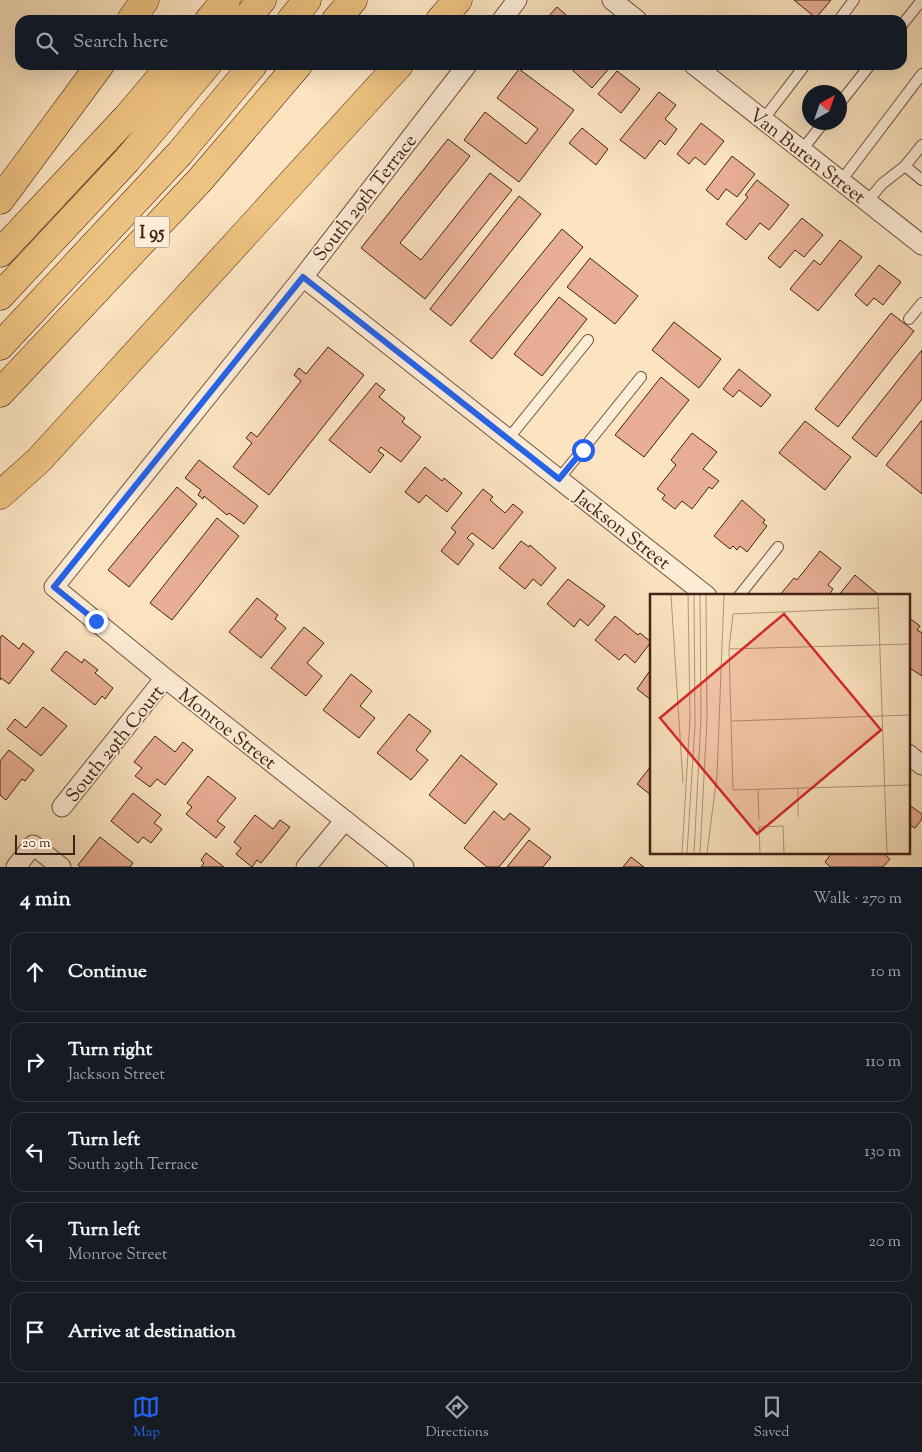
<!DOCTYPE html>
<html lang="en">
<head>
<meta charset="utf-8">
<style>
	body { margin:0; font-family:"Sorts Mill Goudy",serif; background:#20242c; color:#f1f3f6 }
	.compass { position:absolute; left:802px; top:85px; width:45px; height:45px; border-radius:50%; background:#171b24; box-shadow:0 5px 20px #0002; rotate:40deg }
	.scale { position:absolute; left:15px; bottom:12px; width:60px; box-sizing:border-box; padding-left:5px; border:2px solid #402217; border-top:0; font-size:14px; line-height:18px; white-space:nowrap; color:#402217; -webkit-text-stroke:4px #fdedd7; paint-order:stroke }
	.stop { position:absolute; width:15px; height:15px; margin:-11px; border:4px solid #2563eb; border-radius:50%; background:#fff }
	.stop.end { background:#2563eb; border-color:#fff; box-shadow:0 1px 5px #0008 }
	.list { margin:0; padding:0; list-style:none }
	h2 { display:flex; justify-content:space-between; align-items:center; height:65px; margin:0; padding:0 20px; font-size:21px }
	h2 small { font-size:16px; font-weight:400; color:#9ea1a6 }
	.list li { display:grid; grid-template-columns:32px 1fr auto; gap:15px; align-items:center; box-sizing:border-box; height:80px; margin:0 10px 10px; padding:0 10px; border:1px solid #363941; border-radius:15px }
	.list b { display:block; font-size:19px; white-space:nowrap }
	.list p { margin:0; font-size:16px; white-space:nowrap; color:#9ea1a6 }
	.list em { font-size:16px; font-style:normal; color:#9ea1a6 }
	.icon { flex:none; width:28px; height:28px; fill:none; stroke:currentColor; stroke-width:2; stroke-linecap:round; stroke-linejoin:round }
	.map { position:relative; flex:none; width:922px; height:867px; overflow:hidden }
	.search { position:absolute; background:#171b24; box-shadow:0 5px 20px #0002; left:15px; right:15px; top:15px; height:55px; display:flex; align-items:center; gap:12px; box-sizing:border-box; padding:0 18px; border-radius:15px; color:#9ea1a6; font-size:19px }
	.sheet { height:515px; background:#171b24 }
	nav { display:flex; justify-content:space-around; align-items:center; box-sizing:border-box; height:70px; border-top:1px solid #363941; background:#171b24; font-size:14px; color:#9ea1a6 }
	nav a { display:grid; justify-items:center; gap:2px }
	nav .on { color:#2563eb }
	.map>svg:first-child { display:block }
</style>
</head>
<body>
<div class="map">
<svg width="922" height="867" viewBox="0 0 922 867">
	<rect width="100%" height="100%" fill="#fce4c1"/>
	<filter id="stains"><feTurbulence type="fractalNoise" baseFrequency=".004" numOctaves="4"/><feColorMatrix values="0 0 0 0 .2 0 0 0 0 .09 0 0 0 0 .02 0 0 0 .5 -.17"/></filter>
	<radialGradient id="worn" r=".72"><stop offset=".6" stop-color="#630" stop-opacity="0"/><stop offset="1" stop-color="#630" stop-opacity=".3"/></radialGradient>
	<path fill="#e8ae95" stroke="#402217" d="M794,0H831L816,18Z
		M557,7L572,20H545Z
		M567,65H612L592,88Z
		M519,69L574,110L519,182L464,140L485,112L526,144L538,129L497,98Z
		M617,71L640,89L621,113L598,94Z
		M659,92L676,105L665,119L677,129L665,145L660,140L645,159L620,140Z
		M701,123L724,141L705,165L695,157L689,164L677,154Z
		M582,128L608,149L596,165L569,143Z
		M448,139L470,156L400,243L421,260L490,173L512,190L425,299L361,248Z
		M732,156L755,174L737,197L726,189L718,200L706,190Z
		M757,180L789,205L769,230L760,223L746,240L726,224L748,197L745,195Z
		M519,196L541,214L451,326L430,309Z
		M802,218L823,235L804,257L795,250L780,268L768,258Z
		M562,229L583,247L492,359L470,341Z
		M840,240L862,257L818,311L790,289L814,260L820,265Z
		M590,258L638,296L615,324L567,287Z
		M879,265L901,282L883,305L874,298L867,306L855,295Z
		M559,297L587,319L542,376L514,354Z
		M891,313L914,331L838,427L815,409Z
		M674,322L721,359L699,388L652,350Z
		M328,347L364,375L269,495L233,467L252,443L246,438L251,432L257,437L301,381L294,375L299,368L306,374Z
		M922,350V399L876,457L852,438Z
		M739,369L771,395L761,407L739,390L733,397L723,389Z
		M661,377L689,400L644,457L615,435Z
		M376,383L385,390L379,397L405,418L402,422L421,437L401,462L381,447L378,451L384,455L370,473L329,440Z
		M922,420V494L886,465Z
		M805,421L851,457L825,490L779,453Z
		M692,433L717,452L703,469L719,481L712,489L709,487L692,509L682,501L675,509L662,499L665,495L657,489L676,465L671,460Z
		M199,460L258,506L244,524L229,513L227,515L204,496L203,499L198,495L201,490L185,478Z
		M425,467L442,481L444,478L462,493L447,512L426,495L419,503L405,492Z
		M177,487L197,504L129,587L108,570Z
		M483,489L493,497L490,500L505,513L513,504L523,512L493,549L472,533L467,538L474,544L458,565L441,551L456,532L451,528Z
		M742,500L765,520L763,523L767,526L747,552L740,546L737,550L733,546L730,549L714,536Z
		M217,518L239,536L172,620L150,603Z
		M521,541L529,547L530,545L556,568L541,586L533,579L525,589L499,568Z
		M820,551L841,568L828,585L833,589L828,596H779L794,578L797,580Z
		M855,575L880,596H838Z
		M568,579L605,606L588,626L580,619L574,627L547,604Z
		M257,598L278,615L275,619L286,628L261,658L229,632Z
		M615,616L638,635L640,633L651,642L635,663L625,654L619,660L595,640Z
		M908,617L920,626L917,630L922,633V676L908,667Z
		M304,627L324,643L307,663L322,676L306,696L271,668Z
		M2,635L19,649L23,643L34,652L9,684L1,678L0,680V638Z
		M66,651L82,663L84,659L98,670L95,673L113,688L105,699L102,696L95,705L51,670Z
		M651,669V700L637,689Z
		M351,674L372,691L360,706L375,718L359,738L323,710Z
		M43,707L67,726L41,756L7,729L15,719L26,728Z
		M409,714L431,731L416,750L428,760L411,780L377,753Z
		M155,736L175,752L183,742L193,750L165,785L157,779L150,787L135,776L142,768L134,762Z
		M9,750L34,770L25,781L22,779L6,800L0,795V761Z
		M461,755L497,784L465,824L429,795Z
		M651,766V795L637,784Z
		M208,776L236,798L217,821L225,827L216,838L186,814L192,807L187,803Z
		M133,793L161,815L154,823L162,829L151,843L143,837L138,843L111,821Z
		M908,804L922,814V819L915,828L910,825L908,827Z
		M494,811L504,820L510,813L530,829L499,867H487L464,848Z
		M255,815L273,829L280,820L290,827L261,863L257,860L252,867L236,854L241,848L234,842Z
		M100,837L133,863L130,867H80L78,865Z
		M529,840L551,857L543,867H507Z
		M206,853L224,867H201L204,863L201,860Z
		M832,853H883L890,859L883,867H830L825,862Z
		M631,857L644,867H623Z"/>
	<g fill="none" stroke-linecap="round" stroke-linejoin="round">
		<defs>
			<path id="lane" d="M839,20L854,0
				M902,25L922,0
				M840,103L870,65
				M763,120L805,65
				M922,145L905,166L922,180
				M802,150L824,122
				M841,181L922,74
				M867,202L882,184L905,166
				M909,319L922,303
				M508,439L588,340
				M559,479L641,377
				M739,596L778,547"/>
			<path id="street" d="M612,0L637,20
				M502,20L517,0
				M694,65L922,245
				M303,277L707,596
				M908,754L922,765
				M62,807L165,678
				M16,867L33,845L61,867
				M306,867L345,820
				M404,867L165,678L54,587L303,277L467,65"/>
			<path id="highway" d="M131,20L145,0
				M209,20L226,0
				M245,20L262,0
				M291,20L307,0
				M336,20L353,0
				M440,20L458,0
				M0,200L100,65
				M0,253L127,117L171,65
				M0,296L127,160L207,65
				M0,346L180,153L253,65
				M0,393L200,180L298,65
				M0,495L39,460L399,65"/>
		</defs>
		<use href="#lane" stroke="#6f5242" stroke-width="12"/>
		<use href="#street" stroke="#6f5242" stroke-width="21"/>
		<use href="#highway" stroke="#402217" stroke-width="29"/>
		<use href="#lane" stroke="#fdedd7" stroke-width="10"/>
		<use href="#street" stroke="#fdedd7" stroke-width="19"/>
		<use href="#highway" stroke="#eec280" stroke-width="28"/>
	</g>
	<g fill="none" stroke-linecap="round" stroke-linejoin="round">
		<path stroke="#2563eb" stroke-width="6" d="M96,621L54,587L303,277L559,479L583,450"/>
	</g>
	<g text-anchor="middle" stroke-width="4" stroke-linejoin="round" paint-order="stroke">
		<rect fill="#fdedd7" stroke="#795f51" stroke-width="1" x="134.5" y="216.5" width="35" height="31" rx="4"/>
		<g font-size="18" font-weight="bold" fill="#402217">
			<text x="152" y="238">I 95</text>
		</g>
		<g font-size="19" fill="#402217" stroke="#fdedd7">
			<text transform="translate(808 155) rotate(38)" y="7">Van Buren Street</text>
			<text transform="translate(364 197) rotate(-52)" y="7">South 29th Terrace</text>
			<text transform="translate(623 529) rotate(38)" y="7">Jackson Street</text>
			<text transform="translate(228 728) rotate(38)" y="7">Monroe Street</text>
			<text transform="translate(114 743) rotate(-51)" y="7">South 29th Court</text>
		</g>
	</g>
	<g transform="translate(650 594)">
		<rect width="260" height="260" fill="#fce4c1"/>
		<path fill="none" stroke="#b1967d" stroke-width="1" d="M21,1L33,189M228,1L237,259M229,14L83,20L79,55L83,196L260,191M79,55L260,50M82,127L260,121M148,195V223M108,196L109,225M32,259L40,125L38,1M37,259L45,131L44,1M44,259L51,124L50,1M50,259L57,125L56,1M57,259L67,181L74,1M110,259L109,233L133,232L134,259"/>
		<path fill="#d62828" fill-opacity="0.15" stroke="#d62828" stroke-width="2.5" d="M134,20L231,136L107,240L10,124Z"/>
		<rect width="260" height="260" fill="none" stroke="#402217" stroke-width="2.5"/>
	</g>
	<rect width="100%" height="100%" filter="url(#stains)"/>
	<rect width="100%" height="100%" fill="url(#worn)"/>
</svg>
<svg class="compass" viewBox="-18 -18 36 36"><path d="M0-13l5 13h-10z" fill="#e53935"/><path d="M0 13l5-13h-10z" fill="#9ea1a6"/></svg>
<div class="scale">20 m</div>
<div class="stop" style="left:583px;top:450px"></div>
<div class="stop end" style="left:96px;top:621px"></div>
<div class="search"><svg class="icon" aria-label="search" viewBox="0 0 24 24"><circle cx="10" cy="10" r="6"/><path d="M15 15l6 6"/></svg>Search here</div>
</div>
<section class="sheet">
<h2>4 min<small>Walk · 270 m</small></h2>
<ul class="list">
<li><svg class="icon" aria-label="ahead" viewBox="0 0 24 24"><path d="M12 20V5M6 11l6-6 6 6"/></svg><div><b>Continue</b></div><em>10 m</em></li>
<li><svg class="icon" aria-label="right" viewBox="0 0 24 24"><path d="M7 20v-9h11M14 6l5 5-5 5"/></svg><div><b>Turn right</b><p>Jackson Street</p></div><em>110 m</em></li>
<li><svg class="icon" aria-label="left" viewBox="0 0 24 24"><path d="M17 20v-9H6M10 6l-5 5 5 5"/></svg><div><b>Turn left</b><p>South 29th Terrace</p></div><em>130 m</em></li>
<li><svg class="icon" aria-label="left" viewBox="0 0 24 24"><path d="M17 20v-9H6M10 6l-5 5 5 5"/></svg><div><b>Turn left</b><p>Monroe Street</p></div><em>20 m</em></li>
<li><svg class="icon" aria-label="arrive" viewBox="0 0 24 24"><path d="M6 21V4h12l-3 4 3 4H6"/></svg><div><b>Arrive at destination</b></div></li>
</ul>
</section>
<nav>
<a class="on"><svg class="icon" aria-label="map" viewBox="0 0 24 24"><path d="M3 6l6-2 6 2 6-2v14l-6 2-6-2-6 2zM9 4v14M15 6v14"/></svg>Map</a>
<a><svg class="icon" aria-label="directions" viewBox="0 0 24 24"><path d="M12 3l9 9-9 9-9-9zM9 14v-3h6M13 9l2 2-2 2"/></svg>Directions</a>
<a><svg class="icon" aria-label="saved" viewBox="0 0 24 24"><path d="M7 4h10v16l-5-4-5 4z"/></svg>Saved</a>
</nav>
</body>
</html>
